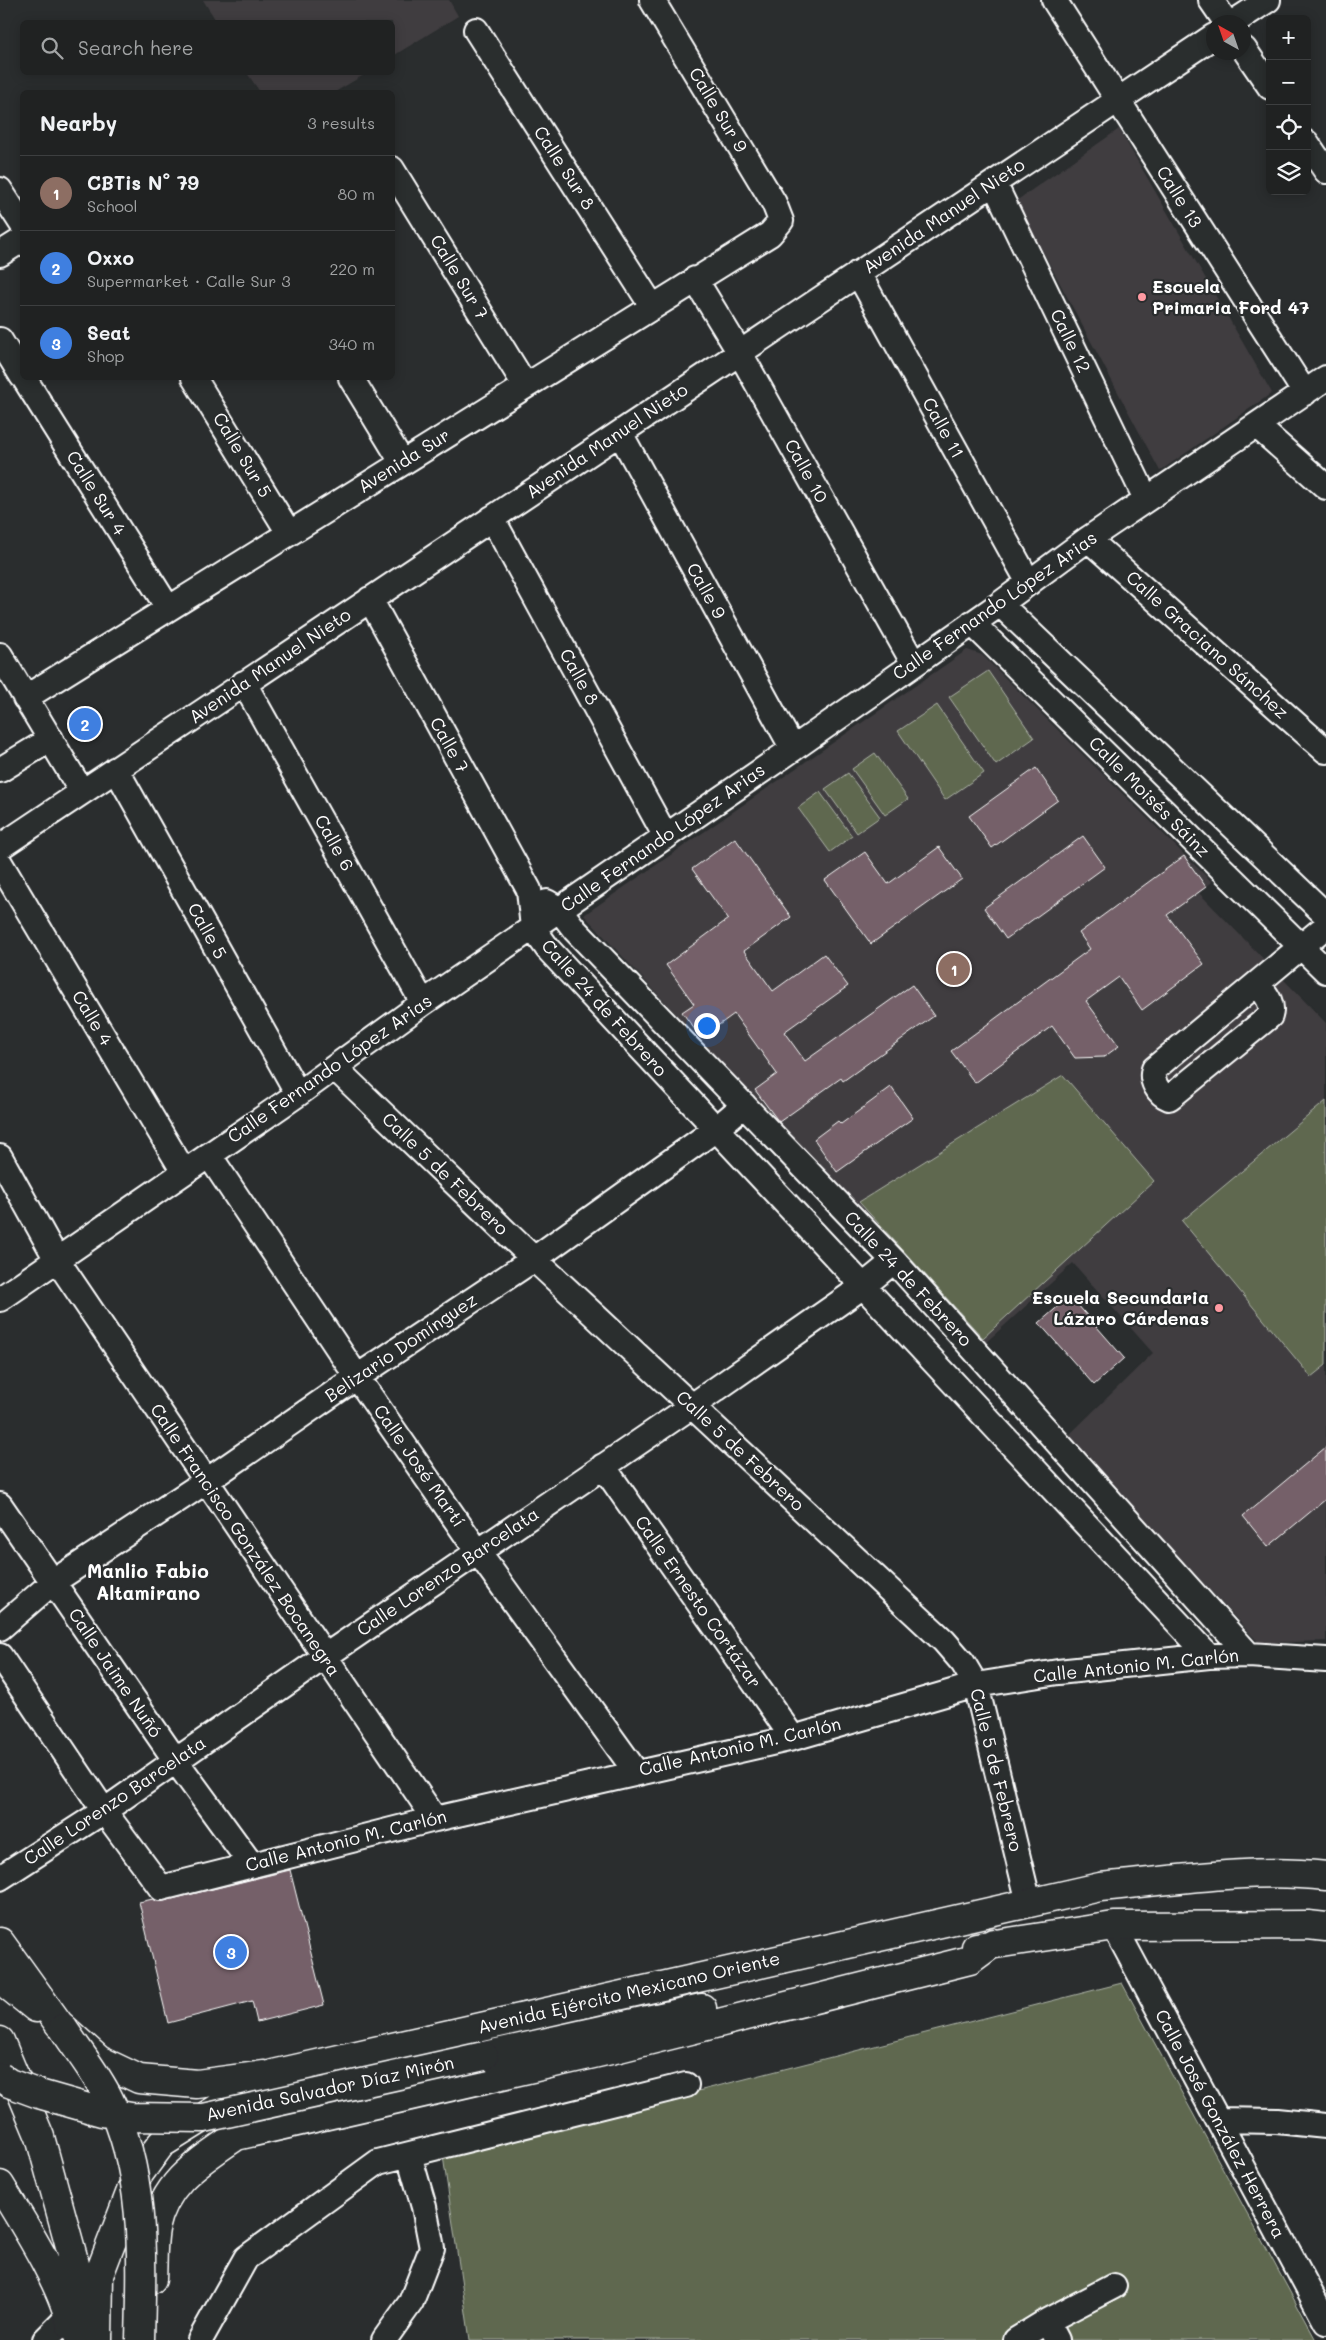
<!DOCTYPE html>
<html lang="en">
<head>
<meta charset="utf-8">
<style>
	body { margin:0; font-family:Mali,sans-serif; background:#282a2a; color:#f1f3f6 }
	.controls { position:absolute; right:15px; top:15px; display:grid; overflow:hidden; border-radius:8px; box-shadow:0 2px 12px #0003 }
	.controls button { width:45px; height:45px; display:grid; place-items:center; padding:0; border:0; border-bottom:1px solid #3d3f40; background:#202222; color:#f1f3f6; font:25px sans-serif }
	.compass { position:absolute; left:1206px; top:15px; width:45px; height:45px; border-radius:50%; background:#202222; box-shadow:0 2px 12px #0003; rotate:320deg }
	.you { position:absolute; left:706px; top:1025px; width:18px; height:18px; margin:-12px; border:4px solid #fff; border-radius:50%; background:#1a73e8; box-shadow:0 0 0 8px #1a73e833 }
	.badge { display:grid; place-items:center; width:32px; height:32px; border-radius:50%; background:#ff9aa2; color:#fff; font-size:16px; font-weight:700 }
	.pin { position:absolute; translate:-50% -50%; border:2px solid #fff; box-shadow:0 1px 5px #0006 }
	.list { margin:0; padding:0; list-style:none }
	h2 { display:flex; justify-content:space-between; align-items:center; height:65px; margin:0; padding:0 20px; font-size:21px }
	h2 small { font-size:16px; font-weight:400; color:#a2a4a5 }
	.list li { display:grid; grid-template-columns:32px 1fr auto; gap:15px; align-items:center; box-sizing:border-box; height:75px; padding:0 20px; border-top:1px solid #3d3f40 }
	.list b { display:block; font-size:19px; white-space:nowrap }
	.list p { margin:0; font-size:16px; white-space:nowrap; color:#a2a4a5 }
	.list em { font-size:16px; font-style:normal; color:#a2a4a5 }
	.icon { flex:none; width:28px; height:28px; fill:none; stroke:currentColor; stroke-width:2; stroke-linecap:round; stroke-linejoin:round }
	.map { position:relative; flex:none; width:1326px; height:2340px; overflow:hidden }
	.search { position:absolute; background:#202222; box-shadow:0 2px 12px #0003; left:20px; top:20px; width:375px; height:55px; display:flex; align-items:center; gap:12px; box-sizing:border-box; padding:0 18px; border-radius:8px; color:#a2a4a5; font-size:19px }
	.panel { position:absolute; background:#202222; box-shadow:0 2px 12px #0003; left:20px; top:90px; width:375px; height:290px; border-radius:8px }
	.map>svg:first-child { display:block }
</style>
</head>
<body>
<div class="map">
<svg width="1326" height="2340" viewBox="0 0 1326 2340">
	<rect width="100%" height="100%" fill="#2a2d2e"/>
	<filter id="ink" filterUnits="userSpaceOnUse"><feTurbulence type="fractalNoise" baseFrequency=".02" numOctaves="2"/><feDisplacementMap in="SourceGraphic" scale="10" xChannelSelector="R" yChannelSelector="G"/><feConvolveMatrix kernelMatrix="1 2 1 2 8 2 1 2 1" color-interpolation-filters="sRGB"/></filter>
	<g filter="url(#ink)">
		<path fill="#403d40" d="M203,0H449L458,16L393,56L392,22H217Z
			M247,73H367L335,92H260Z
			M1119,129L1272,393L1160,471L1016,201Z
			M967,650L982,655L1212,882L1199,893L1326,1023V1641L1259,1643L1067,1437L1153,1353L1073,1263L983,1345L584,915Z"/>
		<path fill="#5e6850" stroke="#aeb4a8" d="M988,671L1034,738L996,765L949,697Z
			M937,705L984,773L945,800L898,731Z
			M875,753L908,799L885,815L852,769Z
			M848,773L880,817L857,833L825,789Z
			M820,792L852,836L830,852L798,808Z
			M1063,1075L1154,1181L983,1338L859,1202Z
			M1326,1101V1365L1311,1377L1182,1221Z
			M1122,1983L1316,2340H470L443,2156Z"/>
		<path fill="#746169" stroke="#fff" d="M1036,768L1058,800L992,848L969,816Z
			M1083,836L1105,867L1006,939L984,908Z
			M735,838L791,917L744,951L773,991L824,954L848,986L784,1032L805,1061L912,985L934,1016L843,1081L841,1078L779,1122L755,1090L777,1074L734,1014L701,1038L682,1012L694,1004L666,965L728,919L692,869Z
			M939,847L962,879L871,944L825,880L865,852L888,884Z
			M1184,856L1206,887L1167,915L1204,964L1142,1010L1119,977L1086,1001L1119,1046L1104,1057L1075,1058L1052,1026L975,1083L951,1051L1090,949L1079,933Z
			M891,1087L913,1118L837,1172L814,1139L838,1121L841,1124Z
			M1070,1296L1124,1358L1094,1385L1039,1323Z
			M1326,1447V1499L1268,1547L1243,1516Z
			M290,1870L324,2005L257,2022L252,2001L168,2023L139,1902L153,1899L164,1901Z"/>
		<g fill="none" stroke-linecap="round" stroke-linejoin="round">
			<defs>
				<path id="minor" d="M1054,0L1305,393
					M1211,0L1226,22
					M1234,22L1268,0
					M476,30L652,306
					M1244,49L1270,87
					M1307,143L1326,171
					M392,169L525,385
					M994,183L1146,499
					M0,190L22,224
					M0,254L22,240
					M858,273L1029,583
					M695,279L740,353L914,664
					M0,340L22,376
					M24,378L168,608
					M194,378L289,533
					M351,378L402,462
					M1257,426L1326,487
					M620,433L793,749
					M492,518L666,837
					M1088,539L1326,751
					M370,599L529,890L533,928L548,949L1209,1656
					M1000,604L1326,915
					M972,623L1326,971
					M0,655L82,792
					M244,683L423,1003
					M25,698L770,234L781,221L774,203L652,0
					M116,769L298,1094
					M0,770L51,739
					M0,847L1214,36
					M0,863L184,1172
					M547,902L559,909L575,930L894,1261L1249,1655
					M1258,984C1266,995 1274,1003 1270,1016L1173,1095L1169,1098C1158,1094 1150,1080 1154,1069L1326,926
					M335,1068L534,1259L944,1641L963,1663L976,1685L1029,1903
					M209,1155L357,1377L478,1552L636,1772
					M0,1157L57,1260L435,1819
					M0,1299L298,1094L423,1003L793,749L1000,604L1088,539L1326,378
					M603,1466L793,1738
					M0,1505L176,1761L251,1864
					M0,1628L53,1582L205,1482L357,1377L534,1259L716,1129L744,1105
					M0,1656L104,1811L161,1888L435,1819L793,1738L976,1685L1058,1672L1209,1656L1249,1655L1326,1660
					M0,1878L104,1811L324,1657L692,1406L862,1287L894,1261
					M1114,1926L1326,2322
					M1218,2120L1277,2121L1326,2126
					M45,2340L69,2316
					M200,2340L246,2258L378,2162L686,2085
					M384,2340L411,2302L432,2248L424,2207L409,2155
					M1016,2340L1047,2321
					M1057,2340L1047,2321L1114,2286"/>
				<path id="major" d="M0,1942L59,2024L99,2060L139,2079L197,2084L264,2075
					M976,1947L1114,1926L1308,1925L1326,1927
					M0,1979L36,2008
					M0,2041L40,2137L76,2268L79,2340
					M484,2056L702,2008
					M0,2185C22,2221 63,2285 71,2326
					M152,2279C153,2263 152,2245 155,2229C165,2181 199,2162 236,2136L615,2049L970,1960L993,1943
					M98,2340L99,2275L136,2178L161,2144L273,2074L1100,1887C1174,1880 1251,1868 1326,1876"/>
			</defs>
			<use href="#minor" stroke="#fff" stroke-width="28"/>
			<use href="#major" stroke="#fff" stroke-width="31"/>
			<use href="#minor" stroke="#2a2d2e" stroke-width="24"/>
			<use href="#major" stroke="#2a2d2e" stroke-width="28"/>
			<defs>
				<path id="major-bridge" d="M63,2028C78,2051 97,2074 109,2099C146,2174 142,2259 140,2340
					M0,2077L9,2083L39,2094L102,2112L131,2117L204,2118L484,2056"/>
			</defs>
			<use href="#major-bridge" stroke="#fff" stroke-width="31" stroke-linecap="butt"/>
			<use href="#major-bridge" stroke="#2a2d2e" stroke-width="28"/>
		</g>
	</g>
	<g fill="#ff9aa2" stroke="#2a2d2e" stroke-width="2">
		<circle cx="1142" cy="297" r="5"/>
		<circle cx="1219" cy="1308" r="5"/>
	</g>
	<g text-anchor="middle" stroke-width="4.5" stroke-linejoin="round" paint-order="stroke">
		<g font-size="18" fill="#fff" stroke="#2a2d2e">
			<text transform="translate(718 110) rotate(59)" y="6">Calle Sur 9</text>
			<text transform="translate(564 168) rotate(57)" y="6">Calle Sur 8</text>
			<text transform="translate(1179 197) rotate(58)" y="6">Calle 13</text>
			<text transform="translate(944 216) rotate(-34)" y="6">Avenida Manuel Nieto</text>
			<text transform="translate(459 277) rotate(59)" y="6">Calle Sur 7</text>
			<text transform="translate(1070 341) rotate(64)" y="6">Calle 12</text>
			<text transform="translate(943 428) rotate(61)" y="6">Calle 11</text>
			<text transform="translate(607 441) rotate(-34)" y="6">Avenida Manuel Nieto</text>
			<text transform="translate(242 455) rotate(59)" y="6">Calle Sur 5</text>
			<text transform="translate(404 461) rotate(-32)" y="6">Avenida Sur</text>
			<text transform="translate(806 471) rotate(61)" y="6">Calle 10</text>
			<text transform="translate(96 493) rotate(58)" y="6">Calle Sur 4</text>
			<text transform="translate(706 591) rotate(61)" y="6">Calle 9</text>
			<text transform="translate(995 606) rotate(-35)" y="6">Calle Fernando López Arias</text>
			<text transform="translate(1207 645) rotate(42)" y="6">Calle Graciano Sánchez</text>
			<text transform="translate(270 666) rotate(-34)" y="6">Avenida Manuel Nieto</text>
			<text transform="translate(579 677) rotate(61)" y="6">Calle 8</text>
			<text transform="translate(449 745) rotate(61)" y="6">Calle 7</text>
			<text transform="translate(1149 797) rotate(45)" y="6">Calle Moisés Sáinz</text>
			<text transform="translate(663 838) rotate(-35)" y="6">Calle Fernando López Arias</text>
			<text transform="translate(334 843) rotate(61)" y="6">Calle 6</text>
			<text transform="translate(207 931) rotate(61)" y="6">Calle 5</text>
			<text transform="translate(604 1008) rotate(48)" y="6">Calle 24 de Febrero</text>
			<text transform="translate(92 1018) rotate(59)" y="6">Calle 4</text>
			<text transform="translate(330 1069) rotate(-35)" y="6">Calle Fernando López Arias</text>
			<text transform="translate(445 1174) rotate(44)" y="6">Calle 5 de Febrero</text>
			<text transform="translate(908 1279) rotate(47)" y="6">Calle 24 de Febrero</text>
			<text transform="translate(401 1348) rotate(-34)" y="6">Belizario Domínguez</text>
			<text transform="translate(740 1451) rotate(43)" y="6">Calle 5 de Febrero</text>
			<text transform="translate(419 1466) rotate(55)" y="6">Calle José Martí</text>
			<text transform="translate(245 1540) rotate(56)" y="6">Calle Francisco González Bocanegra</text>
			<text transform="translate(448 1572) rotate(-34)" y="6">Calle Lorenzo Barcelata</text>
			<text transform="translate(698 1602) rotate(55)" y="6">Calle Ernesto Cortázar</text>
			<text transform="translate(1136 1666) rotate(-6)" y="6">Calle Antonio M. Carlón</text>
			<text transform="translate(115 1673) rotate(56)" y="6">Calle Jaime Nuñó</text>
			<text transform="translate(740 1747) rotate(-13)" y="6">Calle Antonio M. Carlón</text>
			<text transform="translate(996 1770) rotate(76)" y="6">Calle 5 de Febrero</text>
			<text transform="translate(115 1801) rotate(-34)" y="6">Calle Lorenzo Barcelata</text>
			<text transform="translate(346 1841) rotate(-14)" y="6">Calle Antonio M. Carlón</text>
			<text transform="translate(629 1993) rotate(-13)" y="6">Avenida Ejército Mexicano Oriente</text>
			<text transform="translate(330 2089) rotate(-12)" y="6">Avenida Salvador Díaz Mirón</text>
			<text transform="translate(1220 2124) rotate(62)" y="6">Calle José González Herrera</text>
		</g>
		<g font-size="18" font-weight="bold" fill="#fff" stroke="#2a2d2e" text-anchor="start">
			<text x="1152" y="293">Escuela<tspan x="1152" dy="21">Primaria Ford 47</tspan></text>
			<text x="1209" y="1304" text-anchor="end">Escuela Secundaria<tspan x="1209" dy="21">Lázaro Cárdenas</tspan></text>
		</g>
		<g font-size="19" font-weight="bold" fill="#fff" stroke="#2a2d2e">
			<text x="148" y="1578">Manlio Fabio<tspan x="148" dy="22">Altamirano</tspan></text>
		</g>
	</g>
</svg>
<div class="controls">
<button>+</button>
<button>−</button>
<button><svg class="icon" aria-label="locate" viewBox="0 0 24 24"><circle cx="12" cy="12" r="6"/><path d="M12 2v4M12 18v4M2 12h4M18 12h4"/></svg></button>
<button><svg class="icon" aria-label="layers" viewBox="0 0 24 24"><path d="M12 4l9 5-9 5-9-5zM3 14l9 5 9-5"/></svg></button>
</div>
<svg class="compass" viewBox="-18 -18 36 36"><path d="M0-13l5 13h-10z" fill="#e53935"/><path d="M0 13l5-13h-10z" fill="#a2a4a5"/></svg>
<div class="you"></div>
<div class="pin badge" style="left:954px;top:969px;background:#8d6e63">1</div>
<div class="pin badge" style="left:85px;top:724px;background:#3f7fe0">2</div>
<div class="pin badge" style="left:231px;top:1952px;background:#3f7fe0">3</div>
<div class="search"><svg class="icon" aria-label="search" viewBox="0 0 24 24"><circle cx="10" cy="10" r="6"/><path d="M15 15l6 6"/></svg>Search here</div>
<section class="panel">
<h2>Nearby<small>3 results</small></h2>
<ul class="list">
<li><span class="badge" style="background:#8d6e63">1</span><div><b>CBTis N° 79</b><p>School</p></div><em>80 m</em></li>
<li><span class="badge" style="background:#3f7fe0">2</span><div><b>Oxxo</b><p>Supermarket · Calle Sur 3</p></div><em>220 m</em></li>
<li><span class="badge" style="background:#3f7fe0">3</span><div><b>Seat</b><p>Shop</p></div><em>340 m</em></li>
</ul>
</section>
</div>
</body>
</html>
